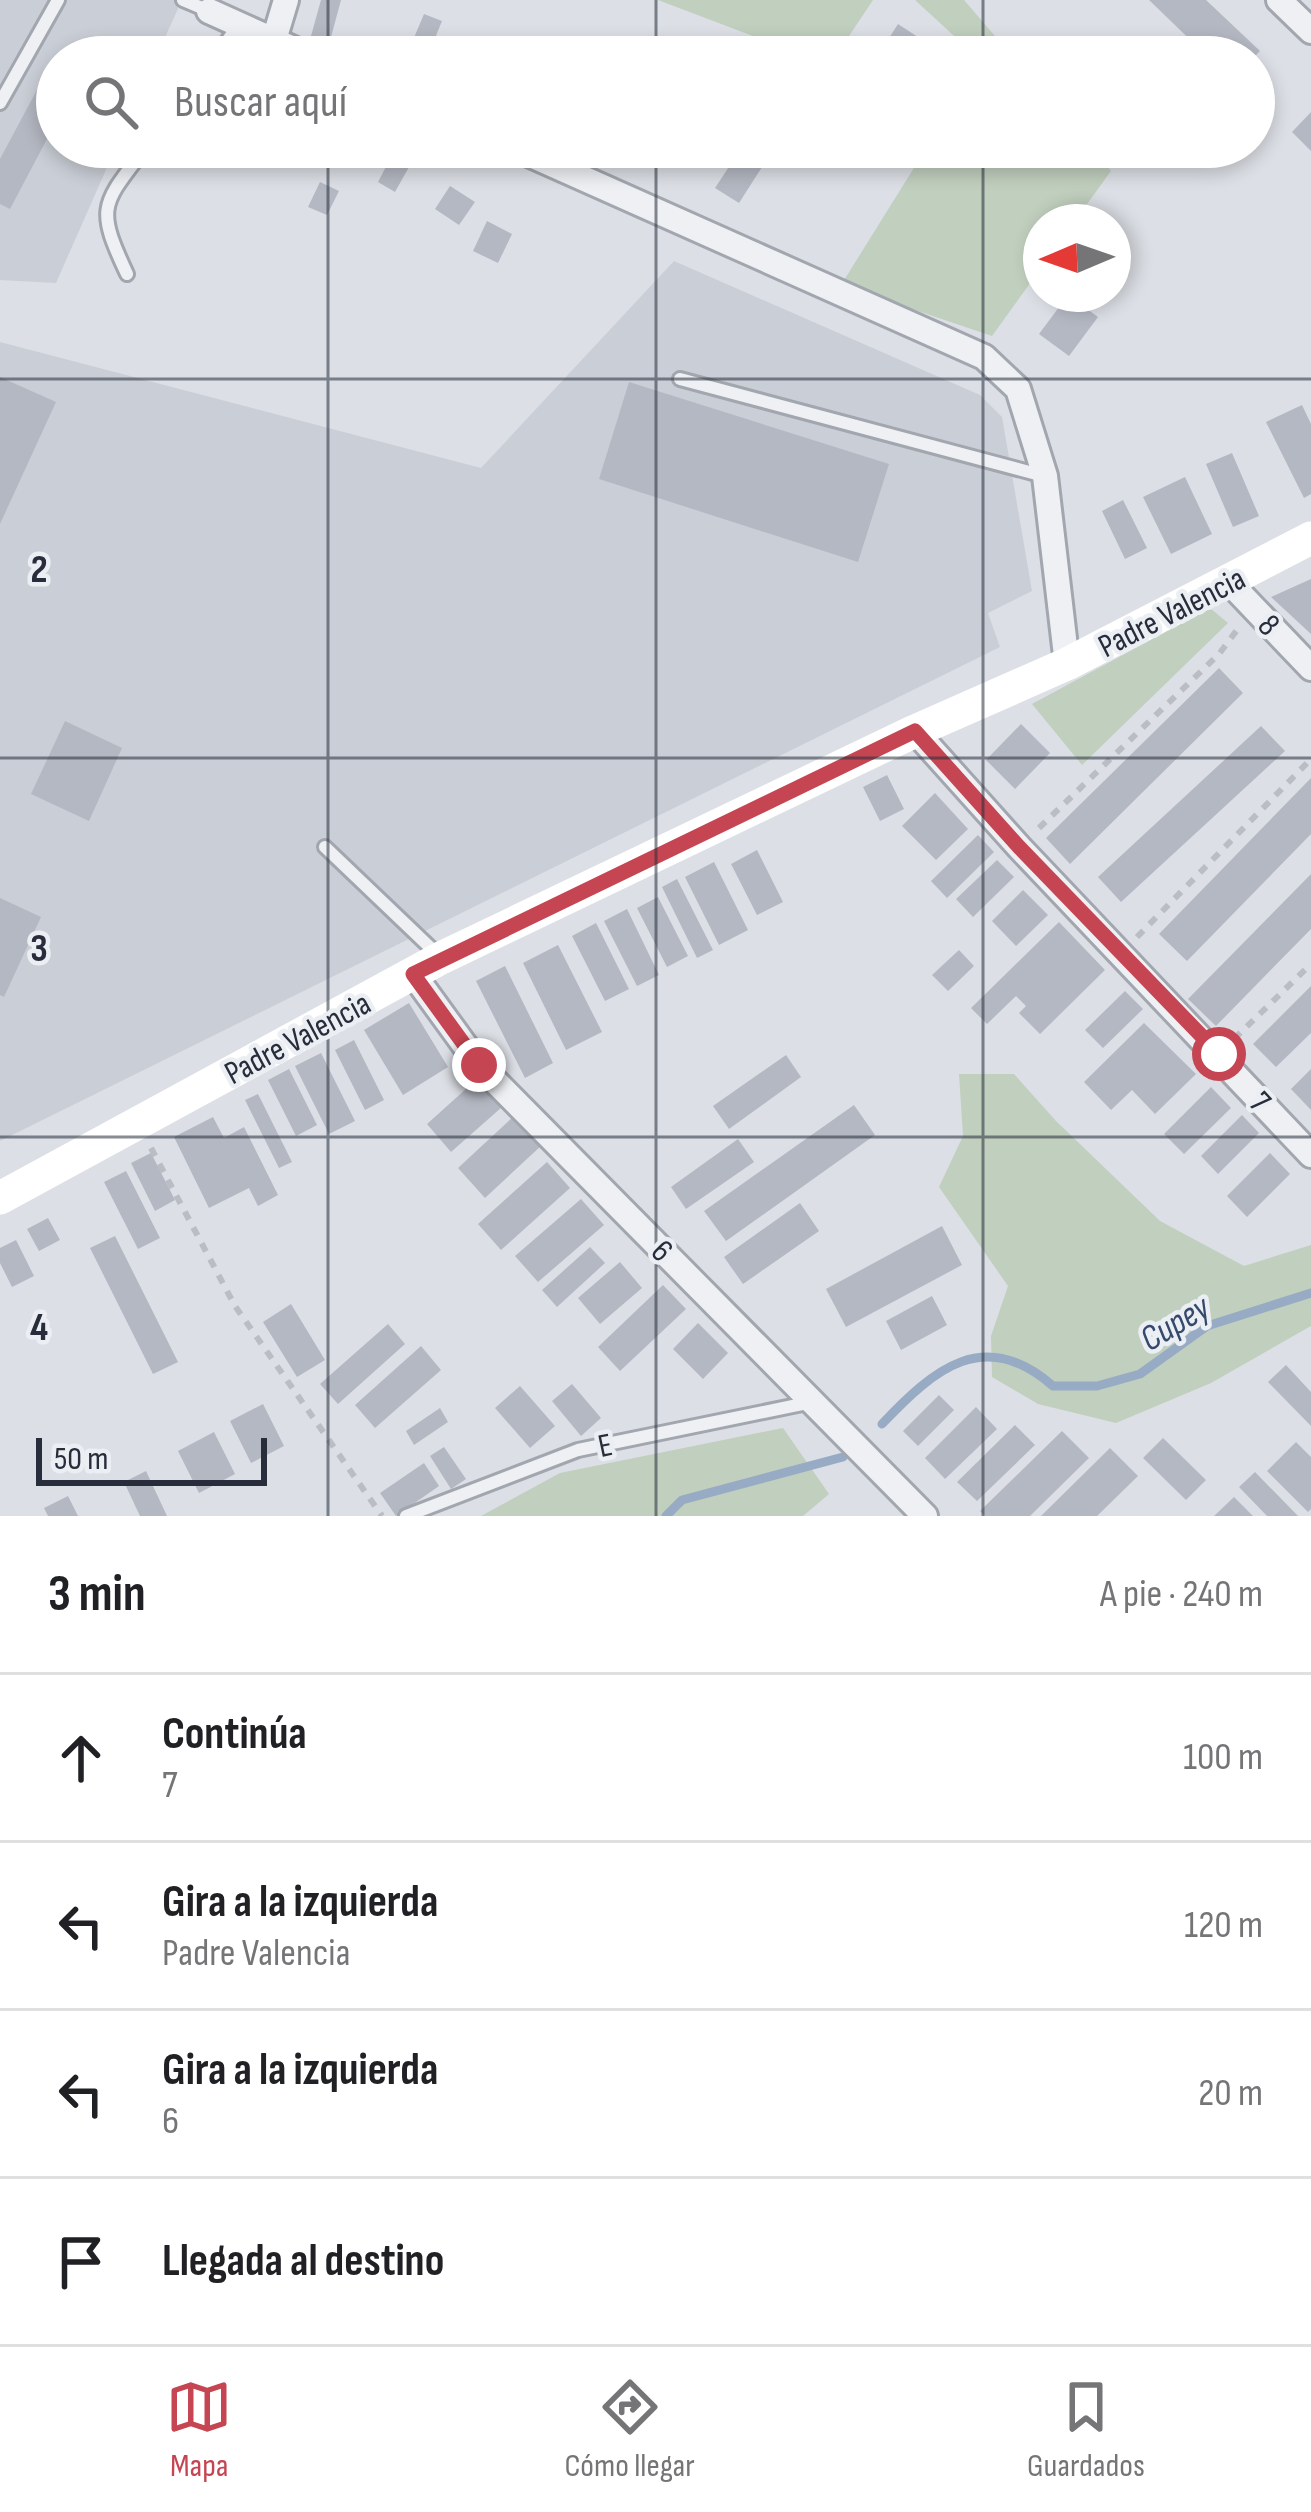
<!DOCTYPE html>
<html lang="es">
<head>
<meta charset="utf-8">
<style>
	body { margin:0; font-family:"Sofia Sans Condensed",sans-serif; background:#f2f2f2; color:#202124 }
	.compass { position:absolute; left:1023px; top:204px; width:108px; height:108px; border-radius:50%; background:#fff; box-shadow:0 6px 18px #0003; rotate:268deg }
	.scale { position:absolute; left:36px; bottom:30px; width:231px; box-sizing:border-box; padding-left:12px; border:6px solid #272d3a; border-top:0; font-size:33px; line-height:42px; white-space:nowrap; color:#272d3a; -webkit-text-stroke:9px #ebeef3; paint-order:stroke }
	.stop { position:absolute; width:36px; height:36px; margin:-27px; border:9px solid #c54652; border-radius:50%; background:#fff }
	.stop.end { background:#c54652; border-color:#fff; box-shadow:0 3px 12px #0008 }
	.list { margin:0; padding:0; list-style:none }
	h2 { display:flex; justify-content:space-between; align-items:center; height:156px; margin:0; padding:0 48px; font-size:51px }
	h2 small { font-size:39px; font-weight:400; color:#757577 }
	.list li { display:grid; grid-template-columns:78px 1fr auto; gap:36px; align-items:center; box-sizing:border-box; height:168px; padding:0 48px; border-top:3px solid #e0e0e0 }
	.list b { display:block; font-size:45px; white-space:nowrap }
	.list p { margin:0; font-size:39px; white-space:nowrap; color:#757577 }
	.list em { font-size:39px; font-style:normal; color:#757577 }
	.icon { flex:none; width:66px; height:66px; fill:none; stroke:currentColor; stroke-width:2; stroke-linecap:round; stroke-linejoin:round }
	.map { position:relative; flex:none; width:1311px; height:1516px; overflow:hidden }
	.search { position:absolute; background:#fff; box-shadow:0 6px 18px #0003; left:36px; right:36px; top:36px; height:132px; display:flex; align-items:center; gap:30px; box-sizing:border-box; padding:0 42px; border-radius:66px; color:#757577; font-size:45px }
	.sheet { height:828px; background:#fff }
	nav { display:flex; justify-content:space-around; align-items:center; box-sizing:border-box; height:168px; border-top:3px solid #e0e0e0; background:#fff; font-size:33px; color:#757577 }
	nav a { display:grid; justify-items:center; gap:6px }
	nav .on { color:#c54652 }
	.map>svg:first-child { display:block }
</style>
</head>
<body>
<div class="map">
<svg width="1311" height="1516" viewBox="0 0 1311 1516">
	<rect width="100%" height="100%" fill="#dcdfe5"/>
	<path fill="#caced6" d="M0,0H182L156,57H57V147H116L56,283L0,280Z
		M674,261L980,395L1002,417L1032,591L988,613L1000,647L0,1141V342L481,468Z"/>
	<path fill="#c1cfbe" d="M658,0H873L835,57H808Z
		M915,0H964L1013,57H977Z
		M927,147H1091L1111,171L1074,222H1041V268L992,336L841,285Z
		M1210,608L1228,623L1082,765L1032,704Z
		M959,1074H1014L1056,1121L1160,1221L1244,1266L1311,1245V1326L1211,1383L1116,1423L1038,1404L992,1377L991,1336L1008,1286L939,1187L963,1136Z
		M783,1428L829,1494L803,1516H481L560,1473Z"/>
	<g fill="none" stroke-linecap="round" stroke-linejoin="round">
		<path stroke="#98abc4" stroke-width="9" d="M882,1424C934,1369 984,1326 1053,1386H1097L1140,1374L1207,1326L1311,1293
			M666,1516L682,1500L843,1457"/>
	</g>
	<path fill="#b4b8c2" d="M321,0H341L330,41L311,36Z
		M1149,0H1206L1260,51L1254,57H1208Z
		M424,14L442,21L431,48L413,40Z
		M898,24L927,43L918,57H877Z
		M47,71L57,76V120L10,209L0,204V159Z
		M1311,112V151L1292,132Z
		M742,147L766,161L739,203L715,188Z
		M391,157L409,167L395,192L378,182Z
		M320,182L339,191L327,215L308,207Z
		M450,186L475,202L459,225L435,209Z
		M487,221L512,234L498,263L473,251Z
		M1068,295L1098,317L1069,356L1039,334Z
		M0,377L56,402L0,524Z
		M629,382L889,464L858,562L599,479Z
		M1302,405L1311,424V494L1304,498L1266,422Z
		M1232,453L1259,516L1233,527L1206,464Z
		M1185,477L1212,534L1171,554L1143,497Z
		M1123,500L1147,548L1125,559L1102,511Z
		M1311,579V634L1271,597Z
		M1219,668L1243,693L1070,864L1046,838Z
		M65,721L122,748L89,821L31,794Z
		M1021,724L1050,753L1015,789L986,760Z
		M1261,726L1285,751L1121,902L1098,877Z
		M887,775L904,809L880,821L863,787Z
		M1311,778V834L1187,961L1159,934Z
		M935,793L968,829L936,860L902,826Z
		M978,835L994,852L947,898L931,881Z
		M757,850L783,902L757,915L731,864Z
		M997,860L1014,877L973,917L956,899Z
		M714,862L748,930L719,945L685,877Z
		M1311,874V929L1216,1026L1188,999Z
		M677,879L713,950L697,958L662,887Z
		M1023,890L1048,915L1016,946L992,921Z
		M658,897L688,956L667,967L637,908Z
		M0,898L41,917L4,997L0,995Z
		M627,909L659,975L637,986L604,921Z
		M1059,922L1105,970L1040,1034L1019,1013L1026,1006L1016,996L987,1024L971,1008Z
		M596,923L629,989L605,1001L572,936Z
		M558,945L602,1032L566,1050L523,963Z
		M959,950L974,966L948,991L932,975Z
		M505,966L553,1063L525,1078L476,981Z
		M1311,986V1033L1276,1067L1253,1044Z
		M1125,991L1143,1009L1103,1048L1085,1030Z
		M409,1003L448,1067L403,1095L364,1030Z
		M1144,1023L1196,1074L1155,1114L1132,1090L1111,1110L1084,1082Z
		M354,1040L384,1100L365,1110L335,1050Z
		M321,1053L355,1121L329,1134L295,1066Z
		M786,1055L801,1077L729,1129L713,1106Z
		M289,1069L317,1125L296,1136L268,1080Z
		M1311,1069V1110L1291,1089Z
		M477,1079L502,1107L451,1152L427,1124Z
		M1211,1087L1231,1108L1184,1154L1164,1134Z
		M258,1094L292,1162L279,1168L245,1100Z
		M854,1105L875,1135L726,1241L704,1211Z
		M515,1115L542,1145L485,1198L458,1168Z
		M1242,1115L1259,1133L1218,1174L1201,1156Z
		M213,1117L224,1138L244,1127L278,1195L258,1206L249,1188L209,1208L174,1137Z
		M738,1139L754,1162L686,1209L671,1187Z
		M151,1153L175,1200L155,1211L131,1163Z
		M1270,1153L1290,1174L1247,1217L1227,1196Z
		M547,1162L570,1188L501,1250L478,1224Z
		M126,1171L160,1238L138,1249L104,1182Z
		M581,1199L604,1225L538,1282L515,1256Z
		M800,1203L819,1231L743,1284L724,1257Z
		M48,1218L60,1240L39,1251L27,1229Z
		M942,1226L962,1265L846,1327L826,1289Z
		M115,1236L178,1362L153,1374L90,1248Z
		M16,1240L34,1276L12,1287L0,1263V1248Z
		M590,1247L605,1263L557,1307L542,1290Z
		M620,1262L642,1288L600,1324L578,1298Z
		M663,1285L686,1309L620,1371L598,1347Z
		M932,1296L947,1325L901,1350L886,1321Z
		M291,1304L325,1360L297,1377L263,1322Z
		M698,1323L728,1353L703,1379L673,1349Z
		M388,1324L405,1344L338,1404L320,1384Z
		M421,1346L441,1370L375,1428L355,1405Z
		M1286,1365L1311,1392V1426L1268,1382Z
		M572,1384L601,1418L581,1436L552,1401Z
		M520,1386L555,1426L530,1448L495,1408Z
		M939,1395L954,1410L918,1446L903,1431Z
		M263,1404L284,1446L251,1463L230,1421Z
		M976,1407L997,1429L945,1479L925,1458Z
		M440,1408L448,1422L414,1445L406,1431Z
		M1015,1425L1035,1445L977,1501L957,1482Z
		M1062,1431L1089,1458L1030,1516H985L980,1511Z
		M214,1432L235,1474L199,1493L178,1451Z
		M1163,1438L1206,1480L1186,1500L1143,1458Z
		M1296,1442L1311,1457V1509L1308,1512L1267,1471Z
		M444,1447L466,1479L451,1489L430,1456Z
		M1110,1448L1138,1476L1097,1516H1041Z
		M424,1463L439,1486L396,1516L380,1493Z
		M146,1471L167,1516H140L124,1482Z
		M1255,1472L1298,1516H1267L1239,1487Z
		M68,1496L78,1516H48L44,1508Z
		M1234,1497L1253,1516H1214Z"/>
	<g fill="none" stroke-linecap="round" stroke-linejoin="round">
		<defs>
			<path id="lane" d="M183,0L209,11
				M215,57L239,25
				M0,103L58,0
				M127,274C95,206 102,205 146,147
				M680,379L1044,476
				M325,847L437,954
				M406,1516L578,1450L812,1402"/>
			<path id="street" d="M1279,0L1311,31
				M209,11L311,57
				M274,40L286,0
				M513,147L984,357L1018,389L1045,476L1067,664
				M1228,581L1311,668
				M915,731L1019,847L1311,1155
				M413,974L479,1065L925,1516"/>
		</defs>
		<use href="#lane" stroke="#a2a6ae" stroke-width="18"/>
		<use href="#street" stroke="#a2a6ae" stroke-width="30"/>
		<path stroke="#babdc4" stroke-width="6" stroke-dasharray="9 9" stroke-linecap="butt" d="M1039,828L1219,654L1237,630
			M1137,937L1311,759
			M1234,1039L1311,964
			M151,1148L235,1306L382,1516"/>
		<use href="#lane" stroke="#eef0f4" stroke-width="12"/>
		<use href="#street" stroke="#eef0f4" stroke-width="24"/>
		<path stroke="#fff" stroke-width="33" d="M0,1198L441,958L915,731L1067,664L1311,538"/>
	</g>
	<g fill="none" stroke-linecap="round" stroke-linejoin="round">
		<path stroke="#c54652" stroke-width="15" d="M479,1065L413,974L915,731L1019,847L1219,1054"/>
	</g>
	<path fill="none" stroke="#272d3a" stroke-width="3" stroke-opacity="0.55" d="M328,0V57M656,0V57M983,0V57M328,147V1516M656,147V1516M983,147V1516M0,379H1311M0,758H1311M0,1137H1311"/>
	<g text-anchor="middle" stroke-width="9" stroke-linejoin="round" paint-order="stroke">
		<g font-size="33" fill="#272d3a" stroke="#ebeef3">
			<text transform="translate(1171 611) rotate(-27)" y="12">Padre Valencia</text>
			<text transform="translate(1270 624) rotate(47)" y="12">8</text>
			<text transform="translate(297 1037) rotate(-28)" y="12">Padre Valencia</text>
			<text transform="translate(1261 1101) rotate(47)" y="12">7</text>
			<text transform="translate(663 1250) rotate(45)" y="12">6</text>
			<text transform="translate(605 1444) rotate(-12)" y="12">E</text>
		</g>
		<g font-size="36" font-style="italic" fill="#34496c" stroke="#ebeef3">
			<text transform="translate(1174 1322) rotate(-31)" y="13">Cupey</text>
		</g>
	</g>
	<g font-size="39" text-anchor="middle" font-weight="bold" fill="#272d3a" stroke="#ebeef3" stroke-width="9" stroke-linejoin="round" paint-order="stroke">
		<text x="39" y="582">2</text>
		<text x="39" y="961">3</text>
		<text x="39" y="1340">4</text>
	</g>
</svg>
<svg class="compass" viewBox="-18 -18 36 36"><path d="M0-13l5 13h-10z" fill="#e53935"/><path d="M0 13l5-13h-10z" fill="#757577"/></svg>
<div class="scale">50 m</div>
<div class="stop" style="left:1219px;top:1054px"></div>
<div class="stop end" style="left:479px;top:1065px"></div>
<div class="search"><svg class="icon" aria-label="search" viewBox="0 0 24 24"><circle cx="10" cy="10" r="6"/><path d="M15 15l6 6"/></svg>Buscar aquí</div>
</div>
<section class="sheet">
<h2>3 min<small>A pie · 240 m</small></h2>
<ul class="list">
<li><svg class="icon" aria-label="ahead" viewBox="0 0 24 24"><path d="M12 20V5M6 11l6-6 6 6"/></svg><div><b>Continúa</b><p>7</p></div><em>100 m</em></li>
<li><svg class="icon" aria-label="left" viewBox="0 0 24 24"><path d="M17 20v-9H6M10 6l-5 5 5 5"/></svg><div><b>Gira a la izquierda</b><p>Padre Valencia</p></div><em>120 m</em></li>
<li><svg class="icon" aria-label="left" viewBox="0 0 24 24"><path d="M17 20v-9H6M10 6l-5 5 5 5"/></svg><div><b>Gira a la izquierda</b><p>6</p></div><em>20 m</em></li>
<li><svg class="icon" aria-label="arrive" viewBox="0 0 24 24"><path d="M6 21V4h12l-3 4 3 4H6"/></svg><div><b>Llegada al destino</b></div></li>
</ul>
</section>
<nav>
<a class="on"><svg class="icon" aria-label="map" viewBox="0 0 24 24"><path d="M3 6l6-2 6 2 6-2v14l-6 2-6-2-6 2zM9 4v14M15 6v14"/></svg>Mapa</a>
<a><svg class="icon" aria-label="directions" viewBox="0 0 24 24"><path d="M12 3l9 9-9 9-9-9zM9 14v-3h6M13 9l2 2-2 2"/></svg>Cómo llegar</a>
<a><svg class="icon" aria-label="saved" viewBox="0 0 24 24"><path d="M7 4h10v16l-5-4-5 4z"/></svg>Guardados</a>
</nav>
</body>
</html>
